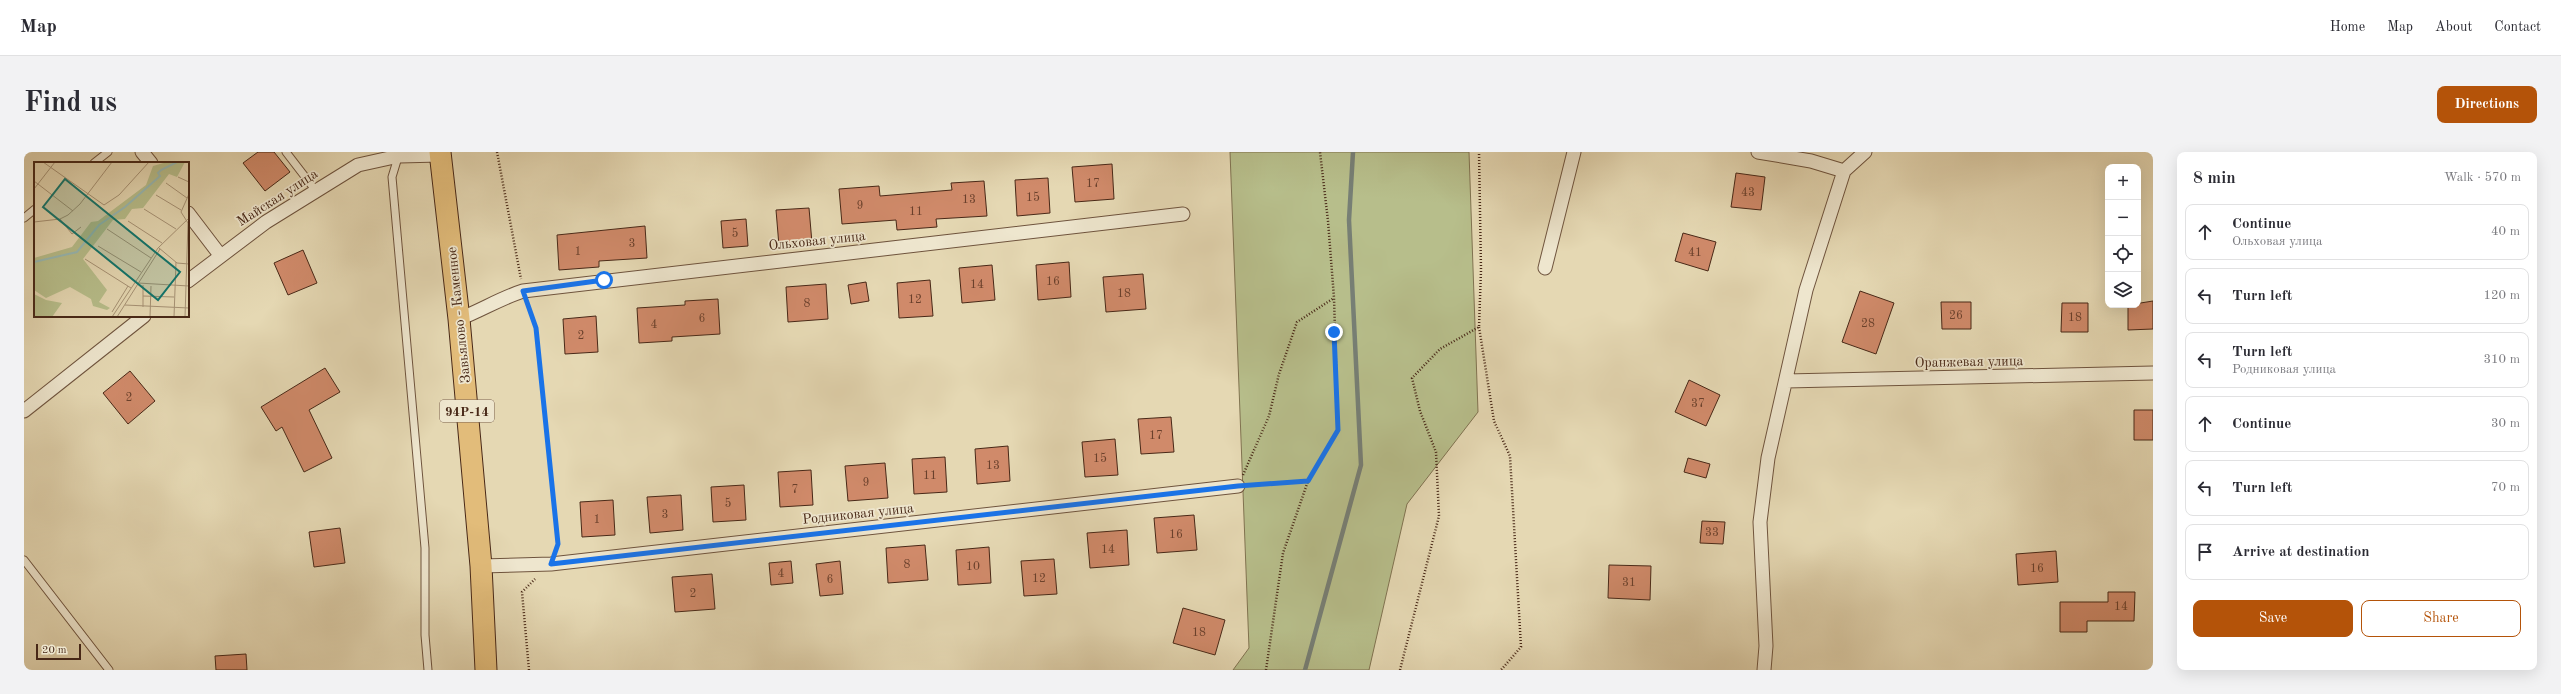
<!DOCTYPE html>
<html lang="en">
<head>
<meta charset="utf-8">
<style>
	body { margin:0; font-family:"Old Standard TT",serif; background:#f2f2f3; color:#2b2b33 }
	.controls { position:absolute; right:12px; top:12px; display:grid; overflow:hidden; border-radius:8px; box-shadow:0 4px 16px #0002 }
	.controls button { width:36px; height:36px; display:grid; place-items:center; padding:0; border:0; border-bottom:1px solid #e1e1e2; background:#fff; color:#2b2b33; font:20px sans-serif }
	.scale { position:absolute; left:12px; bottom:10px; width:45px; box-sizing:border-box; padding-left:4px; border:2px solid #482817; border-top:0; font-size:11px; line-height:14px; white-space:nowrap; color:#482817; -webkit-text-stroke:3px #eee6ce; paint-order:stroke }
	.stop { position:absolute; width:12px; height:12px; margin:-9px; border:3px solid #1a73e8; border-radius:50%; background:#fff }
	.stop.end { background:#1a73e8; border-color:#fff; box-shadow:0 1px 4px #0008 }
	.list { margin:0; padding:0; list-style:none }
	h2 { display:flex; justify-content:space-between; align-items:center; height:52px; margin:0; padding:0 16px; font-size:17px }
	h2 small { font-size:13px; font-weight:400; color:#7c7c81 }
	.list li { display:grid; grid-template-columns:26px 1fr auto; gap:12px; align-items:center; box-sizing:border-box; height:56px; margin:0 8px 8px; padding:0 8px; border:1px solid #e1e1e2; border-radius:8px }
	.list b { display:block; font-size:15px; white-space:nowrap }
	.list p { margin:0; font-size:13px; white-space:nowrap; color:#7c7c81 }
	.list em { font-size:13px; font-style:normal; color:#7c7c81 }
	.actions { display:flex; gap:8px; padding:12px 16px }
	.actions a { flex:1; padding:9px 0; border:1px solid #b45309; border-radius:8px; text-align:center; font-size:14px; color:#b45309 }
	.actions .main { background:#b45309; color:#fff }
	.icon { flex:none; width:22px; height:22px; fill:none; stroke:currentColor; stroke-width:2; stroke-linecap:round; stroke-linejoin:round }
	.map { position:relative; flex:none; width:2129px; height:518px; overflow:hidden; border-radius:8px }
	header { display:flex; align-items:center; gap:24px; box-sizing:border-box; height:56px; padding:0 20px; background:#fff; border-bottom:1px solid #e1e1e2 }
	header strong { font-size:19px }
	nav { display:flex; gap:22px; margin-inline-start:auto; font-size:14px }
	.intro { display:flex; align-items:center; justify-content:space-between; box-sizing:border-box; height:96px; padding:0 24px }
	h1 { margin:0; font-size:28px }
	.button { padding:10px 18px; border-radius:8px; background:#b45309; color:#fff; font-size:14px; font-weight:700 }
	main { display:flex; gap:24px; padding:0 24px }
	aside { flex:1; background:#fff; border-radius:8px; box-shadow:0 4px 16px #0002 }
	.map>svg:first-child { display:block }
</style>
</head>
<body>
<header>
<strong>Map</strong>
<nav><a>Home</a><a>Map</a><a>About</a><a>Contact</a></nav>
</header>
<div class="intro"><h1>Find us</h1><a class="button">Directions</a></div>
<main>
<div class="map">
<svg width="2129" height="518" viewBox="0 0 2129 518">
	<rect width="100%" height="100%" fill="#e5d8b3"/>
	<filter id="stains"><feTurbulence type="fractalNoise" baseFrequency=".005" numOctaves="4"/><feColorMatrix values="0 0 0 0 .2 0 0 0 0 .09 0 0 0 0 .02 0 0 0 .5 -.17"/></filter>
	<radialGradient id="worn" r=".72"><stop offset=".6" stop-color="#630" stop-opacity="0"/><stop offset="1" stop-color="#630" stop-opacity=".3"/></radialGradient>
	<path fill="#b7be8b" stroke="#807351" d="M1206,0H1445L1454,260L1383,352L1345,518H1209L1225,496Z"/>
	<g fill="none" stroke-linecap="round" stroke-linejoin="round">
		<path stroke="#777f75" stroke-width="4.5" d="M1281,518L1337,313L1325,68L1329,0"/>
	</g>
	<path fill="#d08a6a" stroke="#482817" d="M234,0H250L266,20L241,39L219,11Z
		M1088,12L1090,47L1051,50L1048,15Z
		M1712,21L1741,25L1737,58L1707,55Z
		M1024,26L1026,61L993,64L991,28Z
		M960,29L963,64L912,67L913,75L873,78L872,68L818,72L815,37L855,34L856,44L928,38L927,31Z
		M785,56L788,91L755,94L752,58Z
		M722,67L724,94L699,96L697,69Z
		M621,74L623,106L575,109V115L535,118L533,83Z
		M1659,81L1692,90L1684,119L1651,109Z
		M279,98L293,131L264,143L250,111Z
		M1045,110L1047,145L1014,148L1012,113Z
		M968,113L971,148L938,151L935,116Z
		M1119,122L1122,157L1082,160L1079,125Z
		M906,128L909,164L875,166L873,131Z
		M842,130L845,149L827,152L824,133Z
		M802,132L804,167L764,170L762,135Z
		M1836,139L1870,151L1852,202L1818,190Z
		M694,147L696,182L648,185V189L615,191L613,156L661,153V149Z
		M2129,149V177L2104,178V153Z
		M1917,150H1947V177H1918Z
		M2038,151H2064V180H2037Z
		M572,164L574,200L541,202L539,167Z
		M301,216L316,240L285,258L308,306L280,320L258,275L252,279L237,255Z
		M106,219L131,249L104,272L79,241Z
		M1665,228L1696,243L1682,274L1651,260Z
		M2110,258H2129V288H2110Z
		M1147,265L1150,300L1117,302L1114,267Z
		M1091,287L1094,323L1061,325L1058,290Z
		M984,294L986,329L953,332L951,297Z
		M921,305L923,340L890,342L888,307Z
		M1664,306L1686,312L1682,326L1660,320Z
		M861,311L864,346L824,349L821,314Z
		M787,318L789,353L756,355L754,320Z
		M720,333L722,368L689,370L687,335Z
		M657,343L659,378L626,381L623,345Z
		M589,348L591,383L558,385L556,350Z
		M1170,363L1173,398L1133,401L1130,366Z
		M1678,369L1701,370L1699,392L1676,391Z
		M316,376L321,411L290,415L285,380Z
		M1103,378L1105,413L1066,416L1063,381Z
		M901,393L904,428L864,431L862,396Z
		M965,395L967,431L934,433L932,398Z
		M2032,399L2034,430L1994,433L1992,402Z
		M1030,407L1033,442L1000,444L997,409Z
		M767,409L769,431L747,433L745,411Z
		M816,409L819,442L796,444L792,412Z
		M1585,413L1627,414L1626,448L1584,446Z
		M688,422L691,457L651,460L648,425Z
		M2084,440H2111L2110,469H2063V480H2036V450H2084Z
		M1159,456L1201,468L1191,503L1149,491Z
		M222,502L223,518H192L191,504Z"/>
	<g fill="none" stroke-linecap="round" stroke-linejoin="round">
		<defs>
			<path id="lane" d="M262,0L292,39
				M375,2L368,25L401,396V483L404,518
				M70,11L84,0
				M0,66L11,57
				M0,408L85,518"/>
			<path id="street" d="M118,0L127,11
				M1734,0L1787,9L1820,19
				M164,61L196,103
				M1521,116L1550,0
				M164,129L242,70L334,13L375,4L416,3
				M435,167C458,158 477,146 499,139L1159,62
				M1762,229L2129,221
				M0,259L120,164
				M457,414L527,412L1214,334
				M1740,518L1742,494L1736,370L1744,306L1782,138L1820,19L1841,0"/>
			<path id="primary" d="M416,0L435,167L457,414L462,518"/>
		</defs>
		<use href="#lane" stroke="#6f543e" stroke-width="9"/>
		<use href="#street" stroke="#6f543e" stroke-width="15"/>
		<use href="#primary" stroke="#482817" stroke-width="23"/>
		<path stroke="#482817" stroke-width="2.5" stroke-dasharray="1 2" stroke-linecap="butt" d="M473,0L497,127
			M503,151L512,176L534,392L531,399
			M1455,175L1470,269L1486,304L1497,495L1477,518
			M1219,323L1245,264L1255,222L1273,170L1310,146
			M1226,333L1284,329
			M505,518L498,440L511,427
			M1242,518L1259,401L1284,329L1314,278L1310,146L1304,69L1296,0
			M1376,518L1415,364L1412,300L1396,259L1388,226L1416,197L1455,175L1457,118L1455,0"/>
		<use href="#lane" stroke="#eee6ce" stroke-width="7"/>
		<use href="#street" stroke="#eee6ce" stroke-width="13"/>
		<use href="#primary" stroke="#e2bc7a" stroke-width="21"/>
	</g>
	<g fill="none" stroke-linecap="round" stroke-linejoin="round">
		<path stroke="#1a73e8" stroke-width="5" d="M580,128L499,139L512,176L534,392L527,412L1214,334L1284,329L1314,278L1310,180"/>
	</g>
	<g text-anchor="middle" stroke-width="3.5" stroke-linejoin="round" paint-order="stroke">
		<g font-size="12" fill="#6a402c">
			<text x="1069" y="35">17</text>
			<text x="1724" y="44">43</text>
			<text x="1009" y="49">15</text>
			<text x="945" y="51">13</text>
			<text x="836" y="57">9</text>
			<text x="892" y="63">11</text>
			<text x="711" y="85">5</text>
			<text x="608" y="95">3</text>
			<text x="554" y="103">1</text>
			<text x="1671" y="104">41</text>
			<text x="1029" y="133">16</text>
			<text x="953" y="136">14</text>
			<text x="1100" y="145">18</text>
			<text x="891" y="151">12</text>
			<text x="783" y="155">8</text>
			<text x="1932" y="167">26</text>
			<text x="2051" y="169">18</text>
			<text x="678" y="170">6</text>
			<text x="1844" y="175">28</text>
			<text x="630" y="176">4</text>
			<text x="557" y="187">2</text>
			<text x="105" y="249">2</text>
			<text x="1674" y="255">37</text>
			<text x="1132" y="287">17</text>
			<text x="1076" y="310">15</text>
			<text x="969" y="317">13</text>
			<text x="906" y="327">11</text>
			<text x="842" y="334">9</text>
			<text x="771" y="341">7</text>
			<text x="704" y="355">5</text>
			<text x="641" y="366">3</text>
			<text x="573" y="371">1</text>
			<text x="1688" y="384">33</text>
			<text x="1152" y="386">16</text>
			<text x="1084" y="401">14</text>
			<text x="883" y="416">8</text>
			<text x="949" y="418">10</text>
			<text x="2013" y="420">16</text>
			<text x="757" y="425">4</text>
			<text x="1015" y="430">12</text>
			<text x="806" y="431">6</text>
			<text x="1605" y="434">31</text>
			<text x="669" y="445">2</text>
			<text x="2097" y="458">14</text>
			<text x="1175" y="484">18</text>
		</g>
		<rect fill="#eee6ce" stroke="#7a614e" stroke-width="1" x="416" y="248" width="54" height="22" rx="3"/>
		<g font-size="13" font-weight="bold" fill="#482817">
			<text x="443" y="264">94Р-14</text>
		</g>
		<g font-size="14" fill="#482817" stroke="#eee6ce">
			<text transform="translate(253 45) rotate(-33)" y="5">Майская улица</text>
			<text transform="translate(793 88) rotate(-6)" y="5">Ольховая улица</text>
			<text transform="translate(434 163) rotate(-96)" y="5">Завьялово - Каменное</text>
			<text transform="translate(1945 209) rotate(-1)" y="5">Оранжевая улица</text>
			<text transform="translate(834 361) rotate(-6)" y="5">Родниковая улица</text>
		</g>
	</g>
	<g transform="translate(10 10)">
		<rect width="155" height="155" fill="#e5d8b3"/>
		<path d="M133,0H151L143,15L135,12L109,46L98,47L91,57L79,58L49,97L73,128L65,140L76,146L73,148L59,144L57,137L36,125L12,136L0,128V96L38,85L57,60L64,59L112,23L119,4ZM0,132L12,138L28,141L18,155H0Z" fill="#b7be8b"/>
		<path fill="none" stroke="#97b9b4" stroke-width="2" d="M0,100L43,90L65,63L91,45L126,14L124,11L127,8L143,0"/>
		<path fill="none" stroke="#a69275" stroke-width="1" d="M9,0L70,43L85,33L115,0M144,15L155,20M0,19L39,49M132,21L153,36M0,27L21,0M122,33L147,48M110,47L142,67M26,57L38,72L47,65M94,59L128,81M0,60L26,57L34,53L46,42L78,0M73,67L117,96M64,84L107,110M125,86L143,101L155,102M51,97L97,126M104,121L155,124M109,134L140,135M91,143L155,146M109,145V123M78,150L94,124M78,155L124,86L155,56M83,155L126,87M116,155L117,124M140,155L142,100M151,155L154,61L147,50L155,32"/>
		<path fill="#0f766e" fill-opacity="0.15" stroke="#0f766e" stroke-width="2" d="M31,17L146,110L124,138L9,45Z"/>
		<rect width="155" height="155" fill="none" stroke="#482817" stroke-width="2"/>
	</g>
	<rect width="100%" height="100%" filter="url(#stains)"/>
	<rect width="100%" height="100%" fill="url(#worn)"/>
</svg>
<div class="controls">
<button>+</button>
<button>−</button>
<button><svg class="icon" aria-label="locate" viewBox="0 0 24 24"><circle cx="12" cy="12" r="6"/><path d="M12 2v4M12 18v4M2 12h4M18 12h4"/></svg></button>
<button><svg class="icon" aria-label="layers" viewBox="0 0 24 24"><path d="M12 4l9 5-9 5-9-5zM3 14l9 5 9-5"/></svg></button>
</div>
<div class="scale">20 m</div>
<div class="stop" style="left:580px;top:128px"></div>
<div class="stop end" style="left:1310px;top:180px"></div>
</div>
<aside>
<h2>8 min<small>Walk · 570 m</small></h2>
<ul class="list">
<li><svg class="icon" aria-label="ahead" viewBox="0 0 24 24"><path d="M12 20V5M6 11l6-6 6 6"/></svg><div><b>Continue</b><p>Ольховая улица</p></div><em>40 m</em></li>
<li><svg class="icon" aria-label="left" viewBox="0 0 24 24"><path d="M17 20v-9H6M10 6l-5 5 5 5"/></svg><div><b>Turn left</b></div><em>120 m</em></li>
<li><svg class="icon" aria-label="left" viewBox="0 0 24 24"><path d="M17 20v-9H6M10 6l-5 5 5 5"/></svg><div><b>Turn left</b><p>Родниковая улица</p></div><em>310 m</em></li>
<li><svg class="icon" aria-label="ahead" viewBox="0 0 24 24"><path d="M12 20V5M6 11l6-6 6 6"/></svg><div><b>Continue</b></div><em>30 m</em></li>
<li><svg class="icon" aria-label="left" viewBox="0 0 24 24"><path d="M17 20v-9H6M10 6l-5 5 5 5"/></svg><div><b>Turn left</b></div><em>70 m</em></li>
<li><svg class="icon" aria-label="arrive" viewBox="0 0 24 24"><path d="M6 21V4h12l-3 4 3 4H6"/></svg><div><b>Arrive at destination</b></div></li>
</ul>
<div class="actions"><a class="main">Save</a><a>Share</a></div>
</aside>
</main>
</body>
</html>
